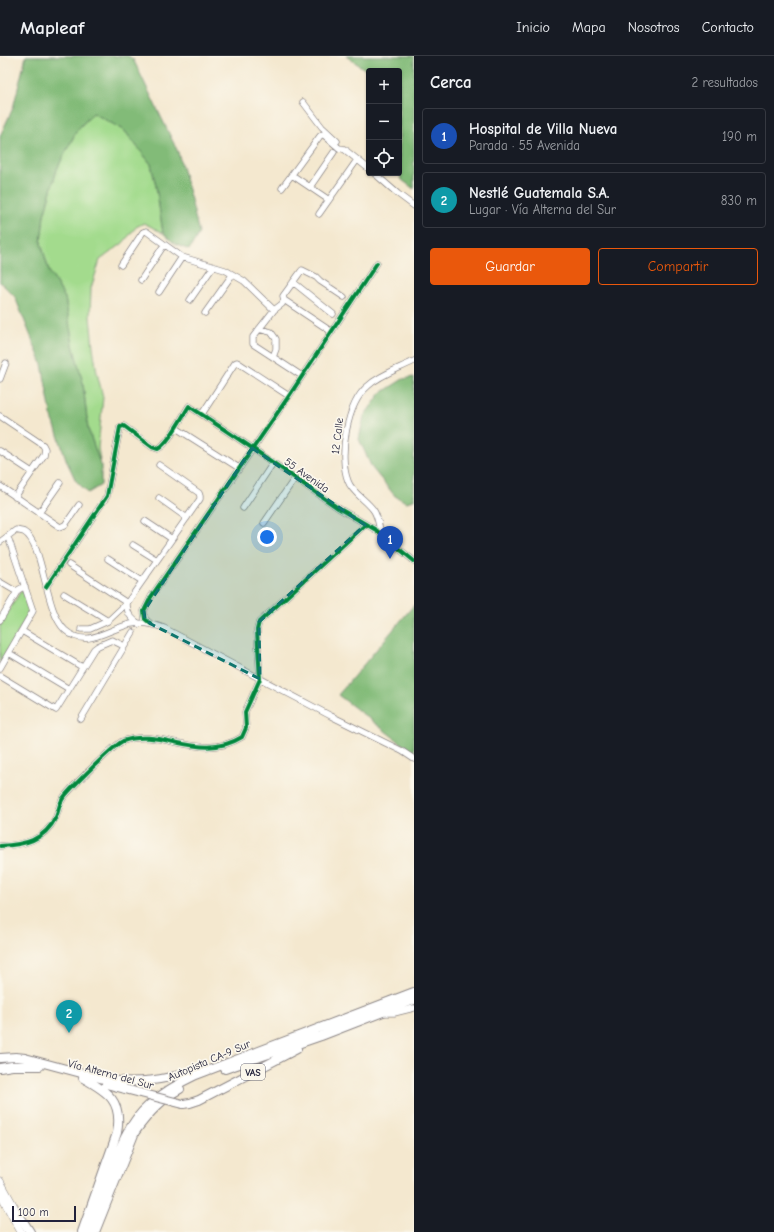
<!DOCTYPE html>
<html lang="es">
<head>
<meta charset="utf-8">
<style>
	body { margin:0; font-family:"Comic Neue",sans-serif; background:#242831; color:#f1f3f6 }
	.controls { position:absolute; right:12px; top:12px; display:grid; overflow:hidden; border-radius:4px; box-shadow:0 1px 3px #0004 }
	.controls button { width:36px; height:36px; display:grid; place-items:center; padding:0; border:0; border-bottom:1px solid #363941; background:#171b24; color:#f1f3f6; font:20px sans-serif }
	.scale { position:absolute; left:12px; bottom:10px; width:64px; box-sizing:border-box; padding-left:4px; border:2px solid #22223b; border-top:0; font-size:11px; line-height:14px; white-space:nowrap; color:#22223b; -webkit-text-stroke:3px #fbf7ec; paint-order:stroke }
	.you { position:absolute; left:267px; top:481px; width:14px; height:14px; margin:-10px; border:3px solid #fff; border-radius:50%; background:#1a73e8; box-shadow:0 0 0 6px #1a73e833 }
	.badge { display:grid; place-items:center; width:26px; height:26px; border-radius:50%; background:#ea580c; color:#fff; font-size:13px; font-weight:700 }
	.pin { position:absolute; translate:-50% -33px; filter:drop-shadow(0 1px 2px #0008) }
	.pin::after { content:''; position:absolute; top:21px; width:14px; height:12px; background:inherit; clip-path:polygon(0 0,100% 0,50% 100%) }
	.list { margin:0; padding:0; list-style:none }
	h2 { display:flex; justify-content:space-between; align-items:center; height:52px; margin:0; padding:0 16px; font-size:17px }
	h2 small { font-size:13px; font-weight:400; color:#9ea1a6 }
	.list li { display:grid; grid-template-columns:26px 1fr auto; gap:12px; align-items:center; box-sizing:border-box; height:56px; margin:0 8px 8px; padding:0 8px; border:1px solid #363941; border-radius:4px }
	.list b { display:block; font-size:15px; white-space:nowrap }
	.list p { margin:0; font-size:13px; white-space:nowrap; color:#9ea1a6 }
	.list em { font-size:13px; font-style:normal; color:#9ea1a6 }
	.actions { display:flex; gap:8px; padding:12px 16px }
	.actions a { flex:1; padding:9px 0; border:1px solid #ea580c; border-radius:4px; text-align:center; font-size:14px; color:#ea580c }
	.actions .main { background:#ea580c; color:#fff }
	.icon { flex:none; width:22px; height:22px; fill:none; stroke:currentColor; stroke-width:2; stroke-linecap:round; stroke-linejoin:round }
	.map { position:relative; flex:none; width:414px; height:1176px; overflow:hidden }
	header { display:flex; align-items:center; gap:24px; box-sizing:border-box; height:56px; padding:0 20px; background:#171b24; border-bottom:1px solid #363941 }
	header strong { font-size:19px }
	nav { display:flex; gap:22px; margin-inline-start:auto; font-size:14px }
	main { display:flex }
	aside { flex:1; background:#171b24 }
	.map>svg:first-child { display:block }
</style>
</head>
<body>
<header>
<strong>Mapleaf</strong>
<nav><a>Inicio</a><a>Mapa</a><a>Nosotros</a><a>Contacto</a></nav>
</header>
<main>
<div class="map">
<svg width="414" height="1176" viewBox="0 0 414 1176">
	<rect width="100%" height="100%" fill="#fbf7ec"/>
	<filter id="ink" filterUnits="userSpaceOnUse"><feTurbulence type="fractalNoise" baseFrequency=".025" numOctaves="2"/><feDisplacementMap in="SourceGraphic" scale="8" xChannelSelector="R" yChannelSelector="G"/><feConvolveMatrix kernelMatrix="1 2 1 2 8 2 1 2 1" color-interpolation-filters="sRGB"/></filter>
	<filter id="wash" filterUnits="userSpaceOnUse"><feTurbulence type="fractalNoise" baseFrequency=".012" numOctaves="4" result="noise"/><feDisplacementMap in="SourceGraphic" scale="16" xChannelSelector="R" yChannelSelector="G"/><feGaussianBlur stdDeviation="0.9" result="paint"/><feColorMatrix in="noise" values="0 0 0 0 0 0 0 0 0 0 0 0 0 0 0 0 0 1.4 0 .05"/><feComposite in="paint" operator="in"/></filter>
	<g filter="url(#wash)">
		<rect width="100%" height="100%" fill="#f4e8cf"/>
		<path fill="#a3db8d" stroke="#627e64" d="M93,57L124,74L151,108L156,130L163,177L144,167L136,171L123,187L100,204L91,232L90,261L93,291L97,317L103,341L98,392L101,410L88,373L83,327L73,289L65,242L49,215L41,187L44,159L57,113L77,74Z
			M23,535L31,554L0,607V569L20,536Z"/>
		<path fill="#82bb78" stroke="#526e5a" d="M26,0H128L133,3L178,96L191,144L199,177L189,194L175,188L163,177L156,130L151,108L124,74L93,57L77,74L57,113L44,159L41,187L49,215L65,242L73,289L83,327L88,373L101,410V429L88,437L76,425L67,406L51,358L42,308L15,241L0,226V80L13,52Z
			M346,0H414V133L402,124L399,117V15L369,16Z
			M414,321V444L406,446L395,440L372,412L359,383L364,360L381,337L403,323Z
			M414,549V697L338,639Z"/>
	</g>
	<g filter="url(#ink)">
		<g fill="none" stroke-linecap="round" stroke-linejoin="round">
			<defs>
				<path id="minor" d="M303,46L322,71L337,85
					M344,93L369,113
					M374,117L398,138L414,150
					M292,119L329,144
					M310,131L334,96
					M282,132L320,80L323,78L325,80L339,92L346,94
					M319,158L357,104
					M121,209L143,176L146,175L182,201L225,214L244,225L274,254
					M141,224L164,189
					M293,226L333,258
					M159,236L182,201
					M190,244L213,211
					M284,244L282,248L274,254L253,281V288L302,320
					M205,257L232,219
					M259,273L271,276L276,283V293L273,301
					M332,276L284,244L283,240L299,218L302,214L316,221L320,225L344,241
					M0,323L6,307
					M202,358L235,307L237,306L289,340
					M0,360L43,389L45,393L44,399L15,441
					M176,372L239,412
					M0,395L32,416
					M0,430L60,471L65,469L79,449
					M159,442L187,462
					M243,452L273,407
					M39,457L60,427
					M145,465L172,483
					M264,467L295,422
					M381,478C379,471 378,461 374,455C367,444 352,437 348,425C338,400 347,347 368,330C381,318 399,313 414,305
					M0,486L16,474C18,475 22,475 24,476C44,487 44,554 65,574C87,594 109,572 131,568C142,566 153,568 164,572L331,660L402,695L414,703
					M133,489L157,504
					M108,503L142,525
					M0,526L17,536
					M46,531L107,440L120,371L124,370L152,391L158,393C169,387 182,361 189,350L252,392L338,452L376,474L414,505
					M64,538L108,565L127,547L69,509
					M0,564L18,534L25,530
					M139,568C130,561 127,558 127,547L200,443V440L199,437L159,409
					M151,568L145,563L144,555L151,541L289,340L377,207
					M81,573H90L108,565
					M22,575L82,611
					M9,597L69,633
					M0,612L33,555L9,484
					M0,620L56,654L94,593L98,590L112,584L124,590
					M81,663L133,576
					M0,790C24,789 44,785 56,761C59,754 59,747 64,741C71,732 114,689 123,685C161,671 200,707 242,681L246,672L245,656L260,623L257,574L259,566L365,469
					M386,957H394L414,952"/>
				<path id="major" d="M0,1125L21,1163
					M0,1138L21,1176"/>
				<path id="highway" d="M0,1002L16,1001L25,1002L107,1024C140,1028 162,1024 195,1015
					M0,1012L12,1010H40
					M225,1013L321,980L414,944
					M106,1028L125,1033
					M183,1048L190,1047L199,1044L297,993
					M19,1159L30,1176
					M82,1176L117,1077C123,1045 108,1036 83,1022
					M89,1176C94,1159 101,1143 107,1127C117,1099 126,1069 149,1049C163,1036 179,1027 196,1019L414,936
					M95,1176L135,1076C147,1059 161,1043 180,1033"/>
			</defs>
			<use href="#minor" stroke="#8b8585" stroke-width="7"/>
			<use href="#major" stroke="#8b8585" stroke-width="8"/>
			<use href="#highway" stroke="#8b8585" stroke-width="10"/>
			<use href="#minor" stroke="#fff" stroke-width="5.5"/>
			<use href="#major" stroke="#fff" stroke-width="7"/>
			<use href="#highway" stroke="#fff" stroke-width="8"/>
			<defs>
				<path id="highway-bridge" d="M125,1033L183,1048"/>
			</defs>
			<use href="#highway-bridge" stroke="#8b8585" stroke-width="10" stroke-linecap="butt"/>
			<use href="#highway-bridge" stroke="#fff" stroke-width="8"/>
			<defs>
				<path id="cycleway" d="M46,531L107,440L120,371L124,370L152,391L158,393C169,387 182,361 189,350L252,392L338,452L376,474L414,505
					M151,568L145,563L144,555L151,541L289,340L377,207
					M0,790C24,789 44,785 56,761C59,754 59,747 64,741C71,732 114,689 123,685C161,671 200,707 242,681L246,672L245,656L260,623L257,574L259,566L365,469"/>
			</defs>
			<use href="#cycleway" stroke="#fbf7ec" stroke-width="6"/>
			<use href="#cycleway" stroke="#00873e" stroke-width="4"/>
		</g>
	</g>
	<path fill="#0f766e" fill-opacity="0.2" stroke="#0f766e" stroke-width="3" stroke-dasharray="8 5" stroke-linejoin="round" d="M252,392L365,469L259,566L260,623L151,568L145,563L144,555Z"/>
	<g text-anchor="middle" stroke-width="3.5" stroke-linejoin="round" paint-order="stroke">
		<rect fill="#fbf7ec" stroke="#636270" stroke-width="1" x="241" y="1008" width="24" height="16" rx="3"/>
		<g font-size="10" font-weight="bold" fill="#22223b">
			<text x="253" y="1020">VAS</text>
		</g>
		<g font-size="11" fill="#22223b" stroke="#fbf7ec">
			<text transform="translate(337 380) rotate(-83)" y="4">12 Calle</text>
			<text transform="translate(307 419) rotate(35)" y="4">55 Avenida</text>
			<text transform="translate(209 1004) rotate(-23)" y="4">Autopista CA-9 Sur</text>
			<text transform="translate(111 1018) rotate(15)" y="4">Vía Alterna del Sur</text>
		</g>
	</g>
</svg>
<div class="controls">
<button>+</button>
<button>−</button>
<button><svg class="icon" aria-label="locate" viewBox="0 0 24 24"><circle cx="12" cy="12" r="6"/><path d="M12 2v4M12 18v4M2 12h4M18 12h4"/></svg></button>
</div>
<div class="scale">100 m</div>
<div class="you"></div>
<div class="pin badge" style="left:390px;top:503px;background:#1a4fb4">1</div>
<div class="pin badge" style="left:69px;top:977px;background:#0f9aa8">2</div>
</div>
<aside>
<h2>Cerca<small>2 resultados</small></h2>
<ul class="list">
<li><span class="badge" style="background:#1a4fb4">1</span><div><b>Hospital de Villa Nueva</b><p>Parada · 55 Avenida</p></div><em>190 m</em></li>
<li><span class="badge" style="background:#0f9aa8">2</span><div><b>Nestlé Guatemala S.A.</b><p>Lugar · Vía Alterna del Sur</p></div><em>830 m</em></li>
</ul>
<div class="actions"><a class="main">Guardar</a><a>Compartir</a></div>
</aside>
</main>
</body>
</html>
